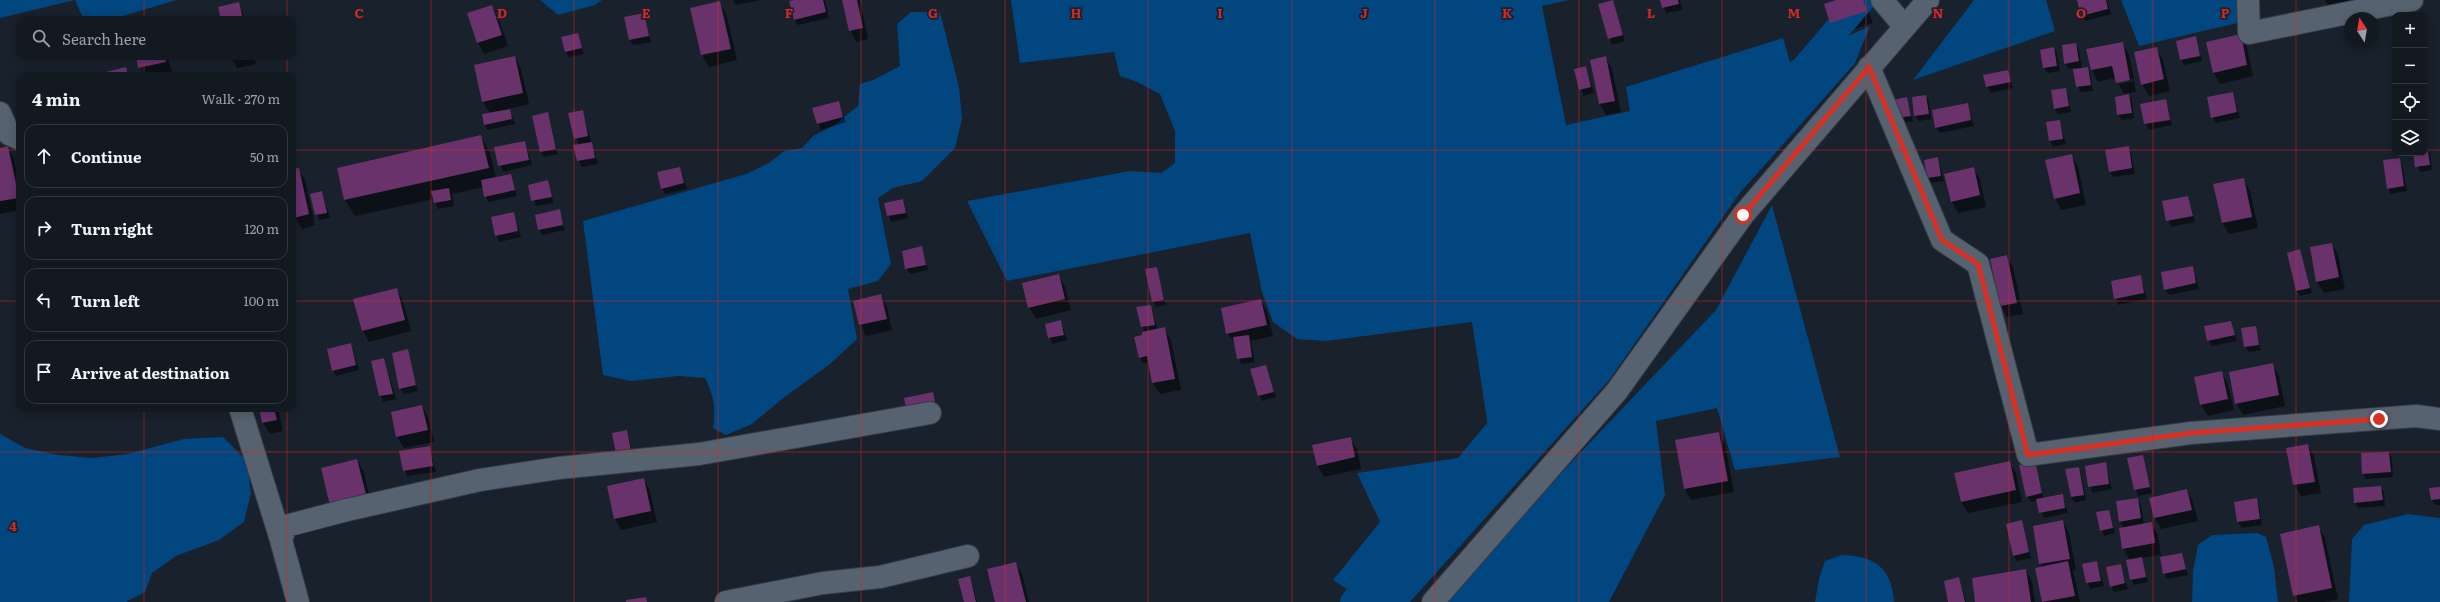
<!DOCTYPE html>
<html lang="en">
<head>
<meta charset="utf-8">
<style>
	body { margin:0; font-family:Literata,serif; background:#1b222a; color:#f1f3f6 }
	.controls { position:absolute; right:12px; top:12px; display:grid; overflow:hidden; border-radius:8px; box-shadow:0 2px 10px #0003 }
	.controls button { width:36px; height:36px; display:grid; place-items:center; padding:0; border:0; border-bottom:1px solid #31383f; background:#121921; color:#f1f3f6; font:20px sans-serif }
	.compass { position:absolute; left:2344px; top:12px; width:36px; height:36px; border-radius:50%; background:#121921; box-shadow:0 2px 10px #0003; rotate:348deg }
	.stop { position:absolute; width:12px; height:12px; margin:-9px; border:3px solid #d93025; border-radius:50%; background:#fff }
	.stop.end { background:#d93025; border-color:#fff; box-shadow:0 1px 4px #0008 }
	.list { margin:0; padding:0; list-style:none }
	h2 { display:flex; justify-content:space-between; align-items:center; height:52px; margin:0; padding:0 16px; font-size:17px }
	h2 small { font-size:13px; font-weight:400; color:#9ca0a5 }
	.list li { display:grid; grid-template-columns:26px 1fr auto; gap:12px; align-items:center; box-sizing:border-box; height:64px; margin:0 8px 8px; padding:0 8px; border:1px solid #31383f; border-radius:12px }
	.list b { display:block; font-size:15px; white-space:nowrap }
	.list em { font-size:13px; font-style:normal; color:#9ca0a5 }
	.icon { flex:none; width:22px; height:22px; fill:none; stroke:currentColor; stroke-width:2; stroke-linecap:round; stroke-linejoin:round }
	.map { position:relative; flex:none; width:2440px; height:602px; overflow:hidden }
	.search { position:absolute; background:#121921; box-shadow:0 2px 10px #0003; left:16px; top:16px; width:280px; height:44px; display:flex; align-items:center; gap:10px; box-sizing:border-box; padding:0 14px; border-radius:12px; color:#9ca0a5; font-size:15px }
	.panel { position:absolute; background:#121921; box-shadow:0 2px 10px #0003; left:16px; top:72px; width:280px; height:340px; border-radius:12px }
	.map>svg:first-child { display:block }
</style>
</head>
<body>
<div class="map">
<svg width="2440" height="602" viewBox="0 0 2440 602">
	<rect width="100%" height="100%" fill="#18212c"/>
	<path fill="#02467f" d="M0,0H177L109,20H84L75,0L0,18Z
		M540,0H602L595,5L558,15Z
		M1011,0H1569L1542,6L1566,125L1630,111L1626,87L1783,38L1790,62L1870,26L1855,63L1739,194L1610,379L1410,602H1366L1333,580L1380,522L1357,473L1492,453L1472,322L1326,341L1297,339L1273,322L1262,292L1250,233L1007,281L967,201L1130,171L1161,173L1175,163V131L1160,94L1137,82L1120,76L1114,52L1020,63Z
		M1974,0H2046L2055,31L1913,80Z
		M2121,0H2243L2246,21L2139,46Z
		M911,12H940L959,87L962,119L955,148L922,181L893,188L878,198L891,264L878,281L848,289L857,339L830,364L782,399L752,424L726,435L713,428C716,408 714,396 705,378L679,376L631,381L603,375L583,221L746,174L769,163L784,151L802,148L813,136L833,126L858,106L860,84L873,80L900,66L897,24Z
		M1772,205L1840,457L1735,470L1717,408L1656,421L1665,495L1609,602H1443L1580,453L1716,310Z
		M0,434L25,448L59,455L92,458L128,454L184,439L223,437L247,461L251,493L244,522L219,540L176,556L152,573L145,592L126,602H0Z
		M2408,514L2440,518V602H2349L2352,539L2364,525Z
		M2257,533L2266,537L2274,567L2278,602H2192L2193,571L2198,545L2212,535Z
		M1842,555C1875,556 1892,568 1894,602H1815L1819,579L1825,561Z"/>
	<path fill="#0007" d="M733,0H762L736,5Z
		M799,0H825L829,18L798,25L794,19Z
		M843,0H860L868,39L856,42L850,30Z
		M1661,0H1680L1682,10L1666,13Z
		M1839,0H1864L1873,23L1838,34L1831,23L1826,4Z
		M2078,0H2107L2111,14L2085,21Z
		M2325,0H2353L2354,5L2331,10Z
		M719,2L726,13L737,60L709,67L702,55L692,8Z
		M1613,2L1625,41L1612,45L1599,5Z
		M238,3L246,20H222Z
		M491,6L498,17L508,46L484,54L478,43L468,14Z
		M643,14L651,42L633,45L630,40Z
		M577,34L584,54L569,57L566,52Z
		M2240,35L2247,47L2253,76L2220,84L2213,72Z
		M2195,37L2202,61L2184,65L2181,59Z
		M2076,44L2079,50L2082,69L2087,68L2090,73L2093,91L2080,92L2074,68L2069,69L2065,63Z
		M2123,44L2129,55L2134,79L2119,82V84L2134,81L2136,92L2124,94L2116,78L2098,82L2092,70L2087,50Z
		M2156,48L2163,60L2170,91L2149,96L2142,84Z
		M2054,49L2057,54L2060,71L2047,73L2044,68Z
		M137,56H168L172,73L144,76Z
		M230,56H254L256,64L237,68Z
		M515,57L521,69L529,104L509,109L515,124L488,130L485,125L490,114L483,102L475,66Z
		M1606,58L1612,69L1621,112L1606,115L1600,104Z
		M1586,67L1594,93L1583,96L1575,69Z
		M2008,71L2013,88L1990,93L1984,76Z
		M2065,89L2068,95L2071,112L2058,114L2055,109Z
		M2233,93L2240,118L2216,123L2212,117Z
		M2129,95L2132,101L2134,118L2122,120L2118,115Z
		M1926,96L1929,102L1931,119L1919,121L1915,116Z
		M1907,98L1913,121L1900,123Z
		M2165,100L2172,125L2148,130L2141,105Z
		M838,102L846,122L821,130L813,109Z
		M1967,104L1974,126L1940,133L1936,128Z
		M582,111L598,164L581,167L575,146L579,145L569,114Z
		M548,113L558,154L544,157L541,152Z
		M2059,121L2066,144L2053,147L2050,141L2047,123Z
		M481,137L490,153L496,178L510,175L517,196L488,202L483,187L452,194L454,206L438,209L434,199L355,216L345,200L338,169Z
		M525,142L532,165L503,172L495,148Z
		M8,147L14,159L20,187V210L0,214V149Z
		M2128,147L2131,153L2135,174L2113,177L2110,171Z
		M2425,147L2430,153L2432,170L2420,172L2414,153H2425Z
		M2072,155L2078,167L2086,205L2061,210L2055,198Z
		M1938,158L1944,181L1931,183L1928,178Z
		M2399,159L2402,164L2407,191L2391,194L2388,188Z
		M680,168L687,189L665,194L662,188Z
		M1973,168L1980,179L1986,207L1958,213L1952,202Z
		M298,169L305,180L315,225L302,229L295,217L292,203V170Z
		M2243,179L2250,191L2258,228L2229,234L2222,223Z
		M547,181L554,203L536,206L529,185Z
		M322,192L330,218L319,220L311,195Z
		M2188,197L2195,222L2171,227L2164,201Z
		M903,200L908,218L891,222L885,204Z
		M559,211L565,230L542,235L539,229Z
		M514,214L521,237L499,242L492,218Z
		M2332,244L2338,255L2345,289L2324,293L2317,282L2311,248Z
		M921,247L928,270L910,274L906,268Z
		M2300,251L2312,293L2300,296L2297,291Z
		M2006,256L2013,267L2023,314L2007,317L2001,306L1991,259Z
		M2193,267L2199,289L2169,295L2165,289Z
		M1156,268L1166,305L1156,307L1153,302Z
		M1059,276L1065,287L1071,310L1036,319L1029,307Z
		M2140,276L2147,299L2118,305L2112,282Z
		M396,289L403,301L411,331L369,342L363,331L355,300Z
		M881,296L887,307L892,330L866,336L860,324Z
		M1261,300L1267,311L1273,336L1251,341L1255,362L1241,364L1236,344L1227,333Z
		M1151,306L1158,330L1164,328L1171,340L1181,390L1160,394L1153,383L1149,362L1143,363L1140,358L1144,332L1138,308Z
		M1061,321L1067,340L1052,344L1046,324Z
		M2231,322L2237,341L2211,346L2205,327Z
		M2255,327L2261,350L2249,352L2245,347Z
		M351,344L359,370L336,376L333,370Z
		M407,350L418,391L404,394L400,388Z
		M384,359L396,399L383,402L372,362Z
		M2272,364L2279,376L2285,406L2243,415L2236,403Z
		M1266,366L1276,397L1262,401L1259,395Z
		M2221,372L2228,384L2234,410L2208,416L2201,405Z
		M932,393L938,413L911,418Z
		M422,406L428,417L434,442L404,448L397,437L392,413Z
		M260,408H278L283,431L270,434L263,423Z
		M627,431L635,462L621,464Z
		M1719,433L1725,444L1734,492L1691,500L1685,489Z
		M1350,438L1357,449L1361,469L1324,477L1317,465Z
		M2307,445L2314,456L2321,493L2301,496L2294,485L2288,448Z
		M429,447L436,472L407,476L401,452Z
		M2389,453L2392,458L2393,477L2366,479L2363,474Z
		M2142,456L2152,493L2138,496L2128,459Z
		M357,460L364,472L373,513L339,521Z
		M2009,462L2016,473L2022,502L1968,513L1961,502Z
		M2034,462L2044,499L2062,495L2068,513L2044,518L2038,500L2031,502L2027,496Z
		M2105,464L2112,489L2092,493L2086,467Z
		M2078,468L2081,474L2086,500L2075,503L2071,497L2066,470Z
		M644,479L650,491L657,522L621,530L615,519Z
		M2380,487L2384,492L2385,506L2358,508L2355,503Z
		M2440,488V505H2435L2432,500Z
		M2187,490L2193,502L2198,521L2161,529L2155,518L2150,498Z
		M2137,499L2141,505L2144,525L2151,523L2158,535L2161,555L2141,558L2148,582L2134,585L2131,579L2130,560L2123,549L2124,528L2120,522Z
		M2256,500L2259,505L2262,525L2242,528L2238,522L2235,503Z
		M2108,511L2115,533L2104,536L2101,530Z
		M2021,521L2031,558L2017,561L2014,556Z
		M2063,522L2069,533L2076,570H2073L2080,602H2043L2036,568L2042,567L2040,563Z
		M2319,527L2325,538L2338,599L2325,602H2298L2294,595Z
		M2182,554L2188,575L2167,579L2164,573Z
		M2097,562L2104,586L2090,589L2083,565Z
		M1015,563L1022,574L1029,602H996Z
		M2120,565L2128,589L2114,592L2111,586Z
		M2026,570L2032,582L2035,602H1976Z
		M969,577L972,583L977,602H965Z
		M1959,578L1966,602H1949Z"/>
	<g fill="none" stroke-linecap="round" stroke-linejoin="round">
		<path stroke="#02467f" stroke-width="26" d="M1799,74L1862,0
			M1455,482L1513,412
			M1353,602L1380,570"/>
	</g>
	<path fill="#69326b" d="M794,0H823L826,12L794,20L789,1Z
		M842,0H857L863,28L849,31Z
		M1613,0L1623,35L1608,39L1598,4Z
		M1660,0H1678L1679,4L1662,8Z
		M1836,0H1863L1867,11L1830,23L1824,4Z
		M2077,0H2106L2108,9L2081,16Z
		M720,1L731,49L701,55L690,8Z
		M239,2L243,20H221L218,7Z
		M492,5L502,35L477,43L467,13Z
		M644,13L649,36L629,40L624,17Z
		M578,33L582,48L565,52L561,37Z
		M2241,34L2247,65L2213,73L2206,42Z
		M2196,36L2200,56L2180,60L2176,41Z
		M2123,42L2130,80L2116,83L2112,66L2091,70L2086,49Z
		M2076,43L2079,61L2064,64L2062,45Z
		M2054,47L2057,66L2043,68L2040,50Z
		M2157,47L2164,79L2141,85L2134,52Z
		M136,56H165L166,62L138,68Z
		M515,56L523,93L482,102L474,65Z
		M1606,56L1615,101L1599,104L1590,60Z
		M1586,66L1591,87L1579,90L1574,69Z
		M126,67L128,76H99L98,74Z
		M2088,67L2091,85L2076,87L2073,69Z
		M2008,70L2011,82L1986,87L1983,75Z
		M2066,88L2069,106L2054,109L2051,90Z
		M2233,92L2237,112L2211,118L2207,97Z
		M2129,94L2132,113L2117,115L2115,97Z
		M1926,95L1929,114L1914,116L1912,97Z
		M1907,97L1911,116L1896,118L1893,100Z
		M2166,99L2170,120L2144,124L2140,104Z
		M839,101L843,117L817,124L812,108Z
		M1968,103L1971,120L1935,128L1932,110Z
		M510,109L512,119L484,125L482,114Z
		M583,110L588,136L574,139L568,113Z
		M548,112L556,149L540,152L532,116Z
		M2060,120L2063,139L2049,141L2046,122Z
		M481,135L489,168L344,200L337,168Z
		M525,141L529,160L498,166L494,147Z
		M592,142L595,158L577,161L573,145Z
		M8,146L19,198L0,201V148Z
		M2129,146L2132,168L2109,172L2105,150Z
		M2425,146H2427L2430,165L2415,167L2413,153H2425Z
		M2072,154L2080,193L2054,199L2045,160Z
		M1938,157L1941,176L1927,178L1924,160Z
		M2400,158L2404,186L2387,189L2383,160Z
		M680,167L684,183L661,189L657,172Z
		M1974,167L1980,195L1951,202L1944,174Z
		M299,168L309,214L294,218L292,208V169Z
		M511,174L515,190L484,197L481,180Z
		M2244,178L2252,217L2222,223L2213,184Z
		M548,180L552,197L531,201L528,185Z
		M449,188L451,200L434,203L431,191Z
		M322,191L327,213L315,215L310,194Z
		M2188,196L2193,216L2166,221L2162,201Z
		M903,199L906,213L887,216L884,203Z
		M560,209L563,225L538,230L535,215Z
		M514,212L518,231L495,236L491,217Z
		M2332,243L2339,277L2316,282L2310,247Z
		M922,246L926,265L905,269L902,251Z
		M2300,249L2310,288L2296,291L2287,253Z
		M2007,255L2017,303L2000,306L1990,259Z
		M2193,266L2196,283L2164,290L2161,272Z
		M1157,267L1164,300L1152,302L1145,269Z
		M1059,274L1065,299L1028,308L1022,283Z
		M2141,275L2144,293L2114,299L2111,281Z
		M397,288L405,320L362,331L353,299Z
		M881,294L887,319L859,325L853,301Z
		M1261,299L1267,325L1226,334L1221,308Z
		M1151,305L1155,325L1141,327L1136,307Z
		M1061,320L1064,335L1048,338L1045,324Z
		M2231,321L2235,335L2207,341L2204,326Z
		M2256,326L2259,345L2244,347L2241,328Z
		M1165,327L1175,379L1152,383L1147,356L1139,358L1134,337L1142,335V332Z
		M1249,335L1252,357L1237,359L1233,337Z
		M351,343L356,365L332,371L327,349Z
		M408,349L416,385L399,389L392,353Z
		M384,358L393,394L379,396L371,361Z
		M2273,363L2279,395L2235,404L2229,372Z
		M1266,365L1274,392L1258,396L1250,369Z
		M2222,371L2228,399L2200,405L2194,377Z
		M933,392L936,407L907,413L904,398Z
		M422,405L428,430L396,437L391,412Z
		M259,408H274L277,420L262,423Z
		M627,430L632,456L617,459L612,433Z
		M1719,432L1728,481L1684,489L1675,440Z
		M1351,437L1355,457L1317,466L1312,445Z
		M2308,444L2315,482L2293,485L2286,448Z
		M430,446L433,466L403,471L399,451Z
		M2389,452L2391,472L2362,474L2361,453Z
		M2143,455L2150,487L2134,490L2127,458Z
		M357,459L368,502L331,510L321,468Z
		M2010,461L2016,490L1961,502L1954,473Z
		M2035,461L2042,493L2026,497L2019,465Z
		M2106,462L2109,484L2088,487L2085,466Z
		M2079,467L2084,495L2071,497L2065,469Z
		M644,478L651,511L614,519L607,486Z
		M2381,486L2383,500L2354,503L2353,488Z
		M2440,487V499L2431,500L2429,488Z
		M2187,489L2192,510L2154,518L2149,498Z
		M2063,494L2065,508L2039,513L2036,499Z
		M2138,498L2141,518L2119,522L2116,501Z
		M2257,498L2260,519L2237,522L2234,502Z
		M2109,510L2113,528L2100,531L2096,512Z
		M2022,520L2029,552L2013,556L2006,524Z
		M2063,520L2070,559L2039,564L2033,526Z
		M2152,522L2155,543L2122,549L2119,528Z
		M2319,525L2332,588L2293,596L2280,534Z
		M2182,553L2186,569L2163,574L2160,557Z
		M2142,557L2146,577L2130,580L2126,560Z
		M2068,561L2075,596L2042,602L2035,568Z
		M2097,561L2101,581L2086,583L2082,564Z
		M1016,562L1026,602H995L987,569Z
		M2121,564L2125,583L2110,587L2106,567Z
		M2026,569L2031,602H1975L1972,578Z
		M970,576L976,602H964L958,579Z
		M1959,577L1965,602H1948L1944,581Z
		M646,597L647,602H626V600Z"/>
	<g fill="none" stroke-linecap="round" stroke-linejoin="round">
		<defs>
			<path id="minor" d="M1882,0L1904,26
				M2248,0L2249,33L2412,0
				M1869,67L1942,240L1978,264L2028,455L2191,433L2416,416L2440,419
				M0,113L9,134L20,139
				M240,408L281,540L298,602
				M281,540L286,526L347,510L480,480L559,468L699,454L930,413
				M726,602L823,583L880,577L968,556
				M1433,602L1617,391L1743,215L1928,0"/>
		</defs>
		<use href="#minor" stroke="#353b45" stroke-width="24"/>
		<use href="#minor" stroke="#56626f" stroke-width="22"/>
	</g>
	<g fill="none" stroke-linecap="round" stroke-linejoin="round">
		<path stroke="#d93025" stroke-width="5" d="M1743,215L1869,67L1942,240L1978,264L2028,455L2191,433L2379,419"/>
	</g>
	<path fill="none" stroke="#d62828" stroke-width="1" stroke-opacity="0.55" d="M144,0V20M287,0V20M431,0V602M574,0V602M718,0V602M861,0V602M1005,0V602M1148,0V602M1292,0V602M1435,0V602M1579,0V602M1722,0V602M1866,0V602M2009,0V602M2153,0V602M2296,0V602M144,56V76M287,56V76M0,150H20M292,150H2395M2425,150H2440M0,301H20M292,301H2440M144,408V602M287,408V602M0,452H2440"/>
	<g font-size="13" text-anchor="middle" font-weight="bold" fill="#d62828" stroke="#18212c" stroke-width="3.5" stroke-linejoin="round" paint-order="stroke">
		<text x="359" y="18">C</text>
		<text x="502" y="18">D</text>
		<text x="646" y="18">E</text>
		<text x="789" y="18">F</text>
		<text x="933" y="18">G</text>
		<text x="1076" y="18">H</text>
		<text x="1220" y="18">I</text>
		<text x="1364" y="18">J</text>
		<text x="1507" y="18">K</text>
		<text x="1651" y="18">L</text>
		<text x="1794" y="18">M</text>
		<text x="1938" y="18">N</text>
		<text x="2081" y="18">O</text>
		<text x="2225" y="18">P</text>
		<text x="13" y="531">4</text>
	</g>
</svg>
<div class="controls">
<button>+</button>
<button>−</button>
<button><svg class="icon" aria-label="locate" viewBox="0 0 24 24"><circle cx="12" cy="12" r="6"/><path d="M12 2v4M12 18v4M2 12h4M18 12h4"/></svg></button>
<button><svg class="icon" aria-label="layers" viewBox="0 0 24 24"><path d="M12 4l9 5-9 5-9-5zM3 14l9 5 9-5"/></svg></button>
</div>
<svg class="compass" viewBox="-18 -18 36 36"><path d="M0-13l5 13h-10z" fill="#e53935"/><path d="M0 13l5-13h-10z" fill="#9ca0a5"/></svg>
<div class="stop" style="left:1743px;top:215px"></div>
<div class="stop end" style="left:2379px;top:419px"></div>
<div class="search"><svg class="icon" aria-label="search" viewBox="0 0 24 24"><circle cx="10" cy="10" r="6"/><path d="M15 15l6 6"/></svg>Search here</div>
<section class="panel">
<h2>4 min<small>Walk · 270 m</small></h2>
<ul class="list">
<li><svg class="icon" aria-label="ahead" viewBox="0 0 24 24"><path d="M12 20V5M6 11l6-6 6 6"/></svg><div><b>Continue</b></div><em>50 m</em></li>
<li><svg class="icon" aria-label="right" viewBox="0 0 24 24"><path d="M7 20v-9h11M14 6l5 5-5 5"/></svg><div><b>Turn right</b></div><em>120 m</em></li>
<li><svg class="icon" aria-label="left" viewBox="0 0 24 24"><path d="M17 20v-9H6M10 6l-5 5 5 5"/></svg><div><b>Turn left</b></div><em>100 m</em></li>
<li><svg class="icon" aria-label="arrive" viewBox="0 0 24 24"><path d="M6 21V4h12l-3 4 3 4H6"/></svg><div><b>Arrive at destination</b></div></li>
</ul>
</section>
</div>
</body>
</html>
